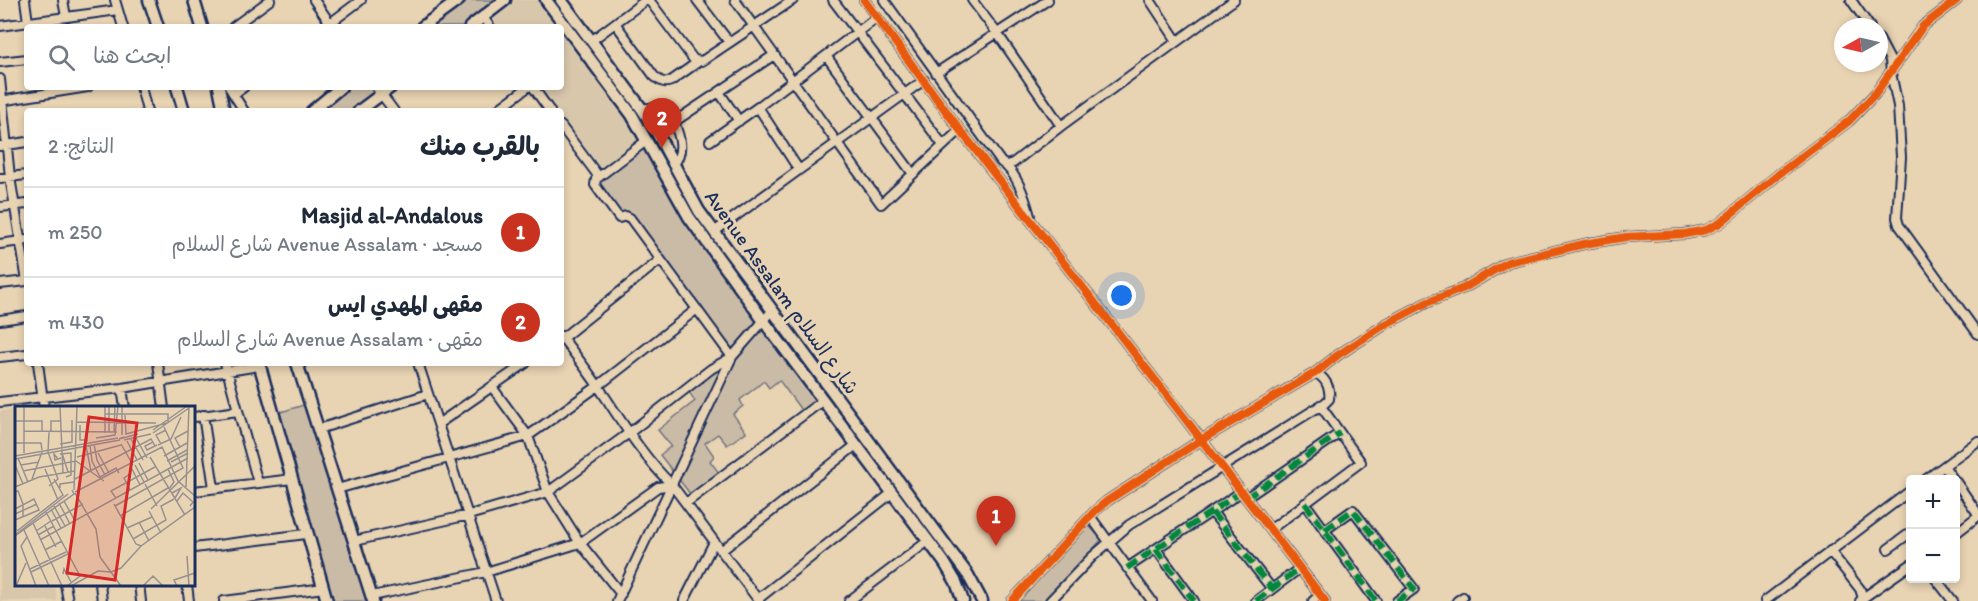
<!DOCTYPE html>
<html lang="ar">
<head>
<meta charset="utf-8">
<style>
	body { margin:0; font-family:Itim,"Playpen Sans Arabic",sans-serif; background:#f2f2f3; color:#1f2937; direction:rtl }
	.controls { position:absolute; right:18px; bottom:18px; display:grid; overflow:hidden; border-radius:6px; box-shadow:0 3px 9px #0003 }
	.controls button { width:54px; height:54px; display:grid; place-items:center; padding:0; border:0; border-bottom:2px solid #e0e1e3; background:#fff; color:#1f2937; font:30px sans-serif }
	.compass { position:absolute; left:1834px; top:18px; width:54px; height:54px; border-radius:50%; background:#fff; box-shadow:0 3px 9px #0003; rotate:262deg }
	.you { position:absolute; left:1122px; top:296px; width:21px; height:21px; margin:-15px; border:4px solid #fff; border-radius:50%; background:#1a73e8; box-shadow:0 0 0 9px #1a73e833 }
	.badge { display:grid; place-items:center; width:39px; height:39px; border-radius:50%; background:#c8321e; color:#fff; font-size:20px; font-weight:700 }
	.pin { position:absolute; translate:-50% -50px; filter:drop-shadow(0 2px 3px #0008) }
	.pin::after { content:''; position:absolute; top:32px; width:21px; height:18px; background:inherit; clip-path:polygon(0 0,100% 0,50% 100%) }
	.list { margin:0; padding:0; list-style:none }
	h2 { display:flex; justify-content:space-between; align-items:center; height:78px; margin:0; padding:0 24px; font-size:26px }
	h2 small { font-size:20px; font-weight:400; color:#747a83 }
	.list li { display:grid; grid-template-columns:39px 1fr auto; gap:18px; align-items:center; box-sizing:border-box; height:90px; padding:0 24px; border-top:2px solid #e0e1e3 }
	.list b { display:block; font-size:22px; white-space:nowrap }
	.list p { margin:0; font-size:20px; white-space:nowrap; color:#747a83 }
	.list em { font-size:20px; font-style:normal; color:#747a83 }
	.icon { flex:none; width:33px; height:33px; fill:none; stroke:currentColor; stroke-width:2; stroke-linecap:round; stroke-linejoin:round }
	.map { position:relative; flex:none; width:1978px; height:601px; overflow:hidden; direction:ltr }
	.search { position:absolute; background:#fff; box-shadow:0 3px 9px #0003; left:24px; top:24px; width:540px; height:66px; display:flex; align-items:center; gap:15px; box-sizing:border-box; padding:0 21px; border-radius:6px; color:#747a83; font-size:22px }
	.panel { position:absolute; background:#fff; box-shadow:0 3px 9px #0003; left:24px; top:108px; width:540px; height:258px; border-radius:6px; direction:rtl }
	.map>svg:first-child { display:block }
</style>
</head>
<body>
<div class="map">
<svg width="1978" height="601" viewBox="0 0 1978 601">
	<rect width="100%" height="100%" fill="#e8d3b2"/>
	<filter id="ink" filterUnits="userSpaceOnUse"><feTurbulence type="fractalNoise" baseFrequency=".0167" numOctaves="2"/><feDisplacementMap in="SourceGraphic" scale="12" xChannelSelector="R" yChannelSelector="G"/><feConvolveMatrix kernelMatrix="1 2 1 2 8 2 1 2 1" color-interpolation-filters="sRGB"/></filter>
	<g filter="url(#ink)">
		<path fill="#d9c7ac" d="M505,0H546L646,141L599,177L561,126V111H550L533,87H561V27H490L483,17Z
			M16,409V584L55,585L57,601H0V411Z"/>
		<path fill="#cabba6" stroke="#727582" stroke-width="1.5" d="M460,0H505L469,27H425Z
			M346,87H389L357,111H314Z
			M646,141L674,191L822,401L801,410L779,380L769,388L764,381L740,400L743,406L733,414L746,432L727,445L718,434L705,443L714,456L710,461L720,474L680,504L691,495L660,455L671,446L658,430L695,401L689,392L732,357L626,216L621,219L593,181Z
			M307,404L370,601H323L271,415Z
			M1086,523L1102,539L1046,601H1015Z"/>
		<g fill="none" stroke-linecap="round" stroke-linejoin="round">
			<defs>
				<path id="street" d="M25,0L28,22
					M63,0L66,17
					M115,0L123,27
					M314,0L332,26
					M649,0L694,60L702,61L793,0
					M697,0L729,42
					M735,0L881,204L960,130
					M833,0L943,145
					M864,0L960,130L1177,408L1325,601
					M884,0L1001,162C1017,172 1025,198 1030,216
					M972,0L997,33L1061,126
					M1150,0L1177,41
					M1851,0L1870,27
					M483,17L490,27
					M615,23L654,76C660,81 664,84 671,81L698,62
					M0,26L118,10
					M233,27L270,0
					M325,27L361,0
					M1879,39L1890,60L1891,73L1898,106L1901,157L1897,218L1899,225L1978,334
					M591,41L646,0
					M827,57L913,174
					M0,62L27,59
					M936,73L1048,0
					M0,79L10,177L27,281
					M141,87L147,111
					M229,87L244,111
					M376,87L394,111
					M533,87L550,111
					M719,92L739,121
					M234,94L244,87
					M0,101L88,87
					M642,109C656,105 664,112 674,122L774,55
					M496,111L528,87
					M561,126L599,177
					M710,141L758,107L876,18
					M0,146L27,142
					M673,165C685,152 680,137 674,122
					M1006,165L1013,163L1061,126L1234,0
					M799,170L924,80
					M0,178L27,175
					M0,207L27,204
					M714,232L799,170L758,107
					M0,244L27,240
					M0,284L27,281
					M0,320L27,316
					M561,336C574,353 588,371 600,389C622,422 643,457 672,485L759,601
					M561,339L660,260
					M0,357L27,354
					M38,363L44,408
					M158,363L164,408
					M225,363L258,483
					M418,363L496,601
					M492,387L528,436L548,492L580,543L621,594
					M122,388L125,408
					M0,402L122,388L259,366
					M203,415L214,488
					M194,417L238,411
					M438,424L526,363
					M319,429L428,394
					M1944,466L1954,480
					M1925,480L1978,441
					M1956,482L1978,514
					M337,489L528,436L598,386L697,309
					M194,491L292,479
					M1246,498L1340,433
					M686,503L822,401
					M1305,503L1376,601
					M1212,512L1272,589
					M1090,516L1152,601
					M1271,529L1361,462L1320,405
					M1325,530L1353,510L1414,589L1397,601
					M1956,533L1978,516
					M354,541L469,515L548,492L629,433L711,369L732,357L630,218L626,216L619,218L595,185L596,179L646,141
					M194,548L306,534
					M1156,549L1194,601
					M1888,549L1910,533
					M721,551L856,445
					M1830,551L1860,589L1863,598L1860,601
					M1127,568L1241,492
					M1935,578L1953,601
					M65,584L68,601
					M100,584L102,601
					M139,584L141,601
					M187,584L189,601
					M372,596L486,572L580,543L658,487L672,485
					M1863,598L1910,565
					M758,599L892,493
					M224,601L324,588
					M617,601L732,357L772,311
					M684,601L714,542
					M849,601L928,541
					M1012,601L1095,511L1107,501L1201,440L1315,373L1338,355L1386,324L1426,303L1464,288L1508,262L1584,244L1626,237L1685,234L1706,230L1720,223L1779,174L1849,121L1875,94L1923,26L1957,0
					M1050,601L1092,557L1129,525L1325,403L1329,399C1331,388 1325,377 1315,373
					M1256,601L1300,568
					M1313,601L1320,595
					M1457,601L1463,597
					M1765,601L1910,491"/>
				<path id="secondary" d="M149,0L158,27
					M194,0L202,27
					M546,0L632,115L689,217L763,320L944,562L956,582L963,601
					M561,0L642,109L658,135L699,211L968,575L982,601
					M422,27L459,0
					M470,27L505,0
					M177,87L184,111
					M219,87L224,111
					M312,111L341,87
					M359,111L391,87
					M259,363L327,601
					M297,363L373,601"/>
			</defs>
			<use href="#street" stroke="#1b2f5e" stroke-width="12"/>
			<use href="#secondary" stroke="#1b2f5e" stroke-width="15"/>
			<use href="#street" stroke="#e8d3b2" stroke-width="8"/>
			<use href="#secondary" stroke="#e8d3b2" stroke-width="10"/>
			<path stroke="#00873e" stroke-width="6" stroke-dasharray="12 6" stroke-linecap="butt" d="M1246,498L1340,433
				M1305,503L1376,601
				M1212,512L1272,589
				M1325,530L1353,510L1414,589L1397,601
				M1156,549L1194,601
				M1127,568L1241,492
				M1256,601L1300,568"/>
			<defs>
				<path id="cycleway" d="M864,0L960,130L1177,408L1325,601
					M1012,601L1095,511L1107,501L1201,440L1315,373L1338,355L1386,324L1426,303L1464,288L1508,262L1584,244L1626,237L1685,234L1706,230L1720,223L1779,174L1849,121L1875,94L1923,26L1957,0"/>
			</defs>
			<use href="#cycleway" stroke="#e8d3b2" stroke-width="11"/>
			<use href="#cycleway" stroke="#e8590c" stroke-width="8"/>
		</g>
	</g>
	<g text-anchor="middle" stroke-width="6" stroke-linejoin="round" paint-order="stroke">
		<g font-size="20" fill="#1b2f5e" stroke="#e8d3b2">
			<text transform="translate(782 292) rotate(54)" y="7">Avenue Assalam شارع السلام</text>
		</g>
	</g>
	<g transform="translate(15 406)">
		<rect width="180" height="180" fill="#e8d3b2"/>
		<path fill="none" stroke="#969190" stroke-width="1.5" d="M45,0L48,67M107,0V29M90,8H153V16M110,9L111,28L152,17M0,15H27V25M61,16L141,17M65,19V34H72M138,24L172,0M9,25L102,26M36,25V15H45M34,26L33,46L43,73L34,80M94,26V0M99,26L100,0M90,27V0M138,27L174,2M109,31L104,33L123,28M81,32L100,29L103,0M121,32L132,52M116,33L128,54M109,34L136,28M112,35L122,54M72,36V16M138,36L130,40L132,44L142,39M0,37H26L27,44M45,38L57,36V14M79,38L82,54L90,69M106,38L118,59M146,38L141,29L151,24M75,39L77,55L85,71L101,62L104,67M143,39L156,33L166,11M71,40L76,65M165,41L160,32L173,25M9,47V0M47,47L53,66M83,47L94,67M45,48L56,47V69L51,71M0,50L103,32M149,50L172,37M62,51L106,39M135,51L170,109M3,52L13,76M0,53L105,34M43,53L39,48L40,54L46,52M152,55L172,44M156,56L173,47M124,57L133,74M0,59L8,78M6,59L24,56M120,59L129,76M116,61L125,79M30,63L43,94M153,63L159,76L154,83M8,65L61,55L89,75M115,68L109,72L115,84M17,73L27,46M60,73L136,33L140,40M130,78L142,100M0,81L24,71L60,65M171,81L174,0M45,82V78L59,76M59,84L62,0M0,86L3,85L8,98V111M60,86L147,41L163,75L180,90M60,87L81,123L85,151L106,180M157,87L166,82L160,92M101,92L96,85L140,61M49,95L60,115M162,95L168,87L178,96L175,100M44,97L55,118M99,98L121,138L126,140M39,100L50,120M100,100L168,62L149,21M0,103L19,93L24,104L0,114M36,103L46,122M136,103L180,60M134,105L146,127M31,106L65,170L52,180M0,108L22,98M105,110L153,82M37,115L68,98M124,116L134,135M18,117L47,180M30,120L41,141M112,122L137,111M9,124L34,180M2,125L48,89L39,73M21,125L36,115M0,129L53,88M23,129L39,120M0,130L59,88L57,84M12,131L6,140L21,180M118,133L151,114L146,100L159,93M25,134L173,52M30,144L47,135M172,150L174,180M15,163L51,146M16,166L53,148M48,168L49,163L56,176M1,180L11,157M56,180L83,165L96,166L106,162L126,140L180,101M128,180L138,170L148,180M162,180L159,174L180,167"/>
		<path fill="#d62828" fill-opacity="0.15" stroke="#d62828" stroke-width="3" d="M74,11L122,17L100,174L52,167Z"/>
		<rect width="180" height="180" fill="none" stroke="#1b2f5e" stroke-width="3"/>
	</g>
</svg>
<div class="controls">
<button>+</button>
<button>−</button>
</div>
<svg class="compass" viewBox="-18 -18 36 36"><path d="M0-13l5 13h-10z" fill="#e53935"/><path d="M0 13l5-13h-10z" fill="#747a83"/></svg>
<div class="you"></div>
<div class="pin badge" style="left:996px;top:546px">1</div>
<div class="pin badge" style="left:662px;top:148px">2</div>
<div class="search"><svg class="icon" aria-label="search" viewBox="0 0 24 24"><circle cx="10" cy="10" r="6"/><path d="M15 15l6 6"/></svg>ابحث هنا</div>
<section class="panel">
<h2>بالقرب منك<small>النتائج: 2</small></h2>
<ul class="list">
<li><span class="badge">1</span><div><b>Masjid al-Andalous</b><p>مسجد · Avenue Assalam شارع السلام</p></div><em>250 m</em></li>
<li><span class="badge">2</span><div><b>مقهى المهدي ايس</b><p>مقهى · Avenue Assalam شارع السلام</p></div><em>430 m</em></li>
</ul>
</section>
</div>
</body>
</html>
